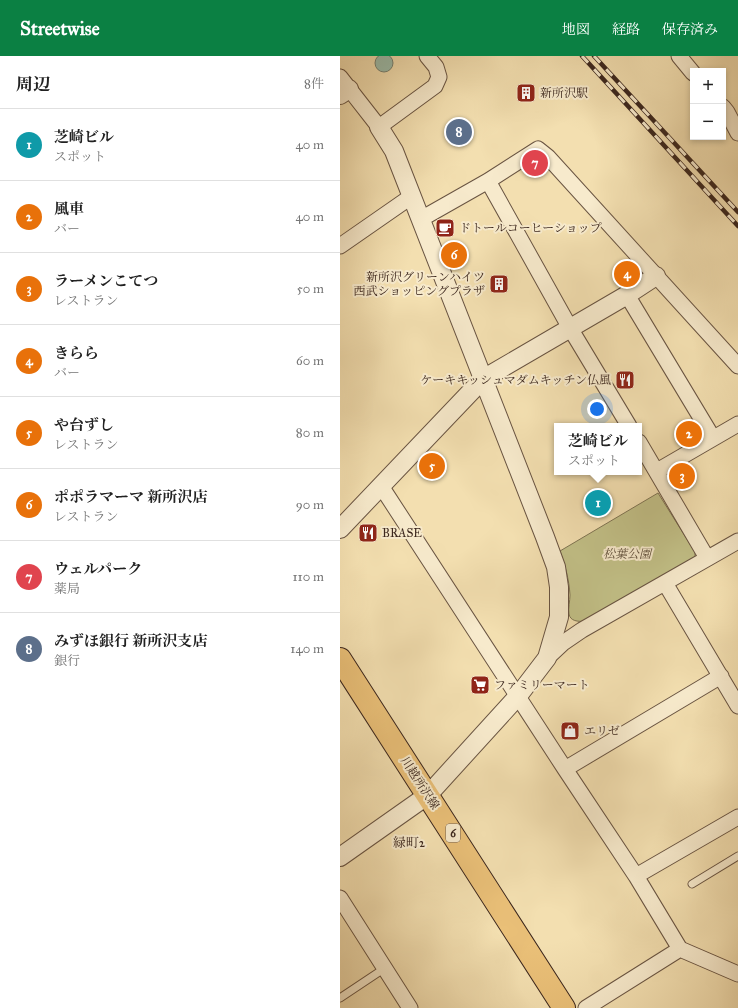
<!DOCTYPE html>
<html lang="ja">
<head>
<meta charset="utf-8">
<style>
	body { margin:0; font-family:"IM FELL Great Primer","Noto Serif JP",serif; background:#f2f2f2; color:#222 }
	.controls { position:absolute; right:12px; top:12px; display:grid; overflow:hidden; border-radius:0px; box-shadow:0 2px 6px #0003 }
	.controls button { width:36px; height:36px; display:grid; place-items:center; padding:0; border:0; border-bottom:1px solid #e0e0e0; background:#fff; color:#222; font:20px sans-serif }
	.you { position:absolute; left:257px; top:353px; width:14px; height:14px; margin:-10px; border:3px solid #fff; border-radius:50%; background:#1a73e8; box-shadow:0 0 0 6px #1a73e833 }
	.badge { display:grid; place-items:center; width:26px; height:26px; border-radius:50%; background:#0b8043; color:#fff; font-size:13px; font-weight:700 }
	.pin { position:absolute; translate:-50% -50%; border:2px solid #fff; box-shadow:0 1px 4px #0006 }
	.popup { position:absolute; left:214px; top:367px; width:88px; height:52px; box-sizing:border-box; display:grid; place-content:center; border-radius:0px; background:#fff; filter:drop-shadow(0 1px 3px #0005); font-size:13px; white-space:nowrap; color:#767676 }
	.popup b { font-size:15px; color:#222 }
	.popup::after { content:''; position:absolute; left:50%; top:100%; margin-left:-8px; border:8px solid transparent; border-top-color:#fff }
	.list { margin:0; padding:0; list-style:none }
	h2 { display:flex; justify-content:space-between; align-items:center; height:52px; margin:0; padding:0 16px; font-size:17px }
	h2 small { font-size:13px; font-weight:400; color:#767676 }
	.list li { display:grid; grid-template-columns:26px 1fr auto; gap:12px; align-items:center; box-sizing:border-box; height:72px; padding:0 16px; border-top:1px solid #e0e0e0 }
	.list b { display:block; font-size:15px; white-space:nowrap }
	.list p { margin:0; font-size:13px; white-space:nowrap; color:#767676 }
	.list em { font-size:13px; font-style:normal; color:#767676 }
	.map { position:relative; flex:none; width:398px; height:952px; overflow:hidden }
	header { display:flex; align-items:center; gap:24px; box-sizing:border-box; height:56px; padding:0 20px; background:#0b8043; color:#fff }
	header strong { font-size:19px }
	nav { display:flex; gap:22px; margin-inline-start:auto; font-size:14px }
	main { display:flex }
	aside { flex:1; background:#fff }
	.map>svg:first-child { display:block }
</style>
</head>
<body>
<header>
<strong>Streetwise</strong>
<nav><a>地図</a><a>経路</a><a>保存済み</a></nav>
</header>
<main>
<aside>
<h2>周辺<small>8件</small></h2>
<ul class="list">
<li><span class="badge" style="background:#0f9aa8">1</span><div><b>芝崎ビル</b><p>スポット</p></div><em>40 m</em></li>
<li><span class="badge" style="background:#e8710a">2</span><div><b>風車</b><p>バー</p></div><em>40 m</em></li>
<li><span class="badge" style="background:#e8710a">3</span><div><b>ラーメンこてつ</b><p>レストラン</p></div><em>50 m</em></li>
<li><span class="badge" style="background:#e8710a">4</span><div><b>きらら</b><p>バー</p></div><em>60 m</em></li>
<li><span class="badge" style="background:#e8710a">5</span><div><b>や台ずし</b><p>レストラン</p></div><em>80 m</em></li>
<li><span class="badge" style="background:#e8710a">6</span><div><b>ポポラマーマ 新所沢店</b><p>レストラン</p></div><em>90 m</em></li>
<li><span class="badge" style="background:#e0444e">7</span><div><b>ウェルパーク</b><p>薬局</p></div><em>110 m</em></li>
<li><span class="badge" style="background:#5c6f8a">8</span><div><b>みずほ銀行 新所沢支店</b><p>銀行</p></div><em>140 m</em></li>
</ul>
</aside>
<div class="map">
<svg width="398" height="952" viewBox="0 0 398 952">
	<rect width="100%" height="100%" fill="#f3dfb0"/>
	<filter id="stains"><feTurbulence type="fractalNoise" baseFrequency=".005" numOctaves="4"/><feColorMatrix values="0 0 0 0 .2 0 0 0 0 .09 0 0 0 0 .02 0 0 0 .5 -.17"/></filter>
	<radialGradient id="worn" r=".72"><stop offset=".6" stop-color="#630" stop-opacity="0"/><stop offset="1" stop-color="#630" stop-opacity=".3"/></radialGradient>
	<path fill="#c2c087" stroke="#7e7352" d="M318,437L355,496V501L245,565C238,566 230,565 229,558C228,552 230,545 230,539C229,523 225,509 220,495Z"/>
	<path fill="#9bbdac" stroke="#758173" d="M35 7a9 9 0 1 1 18 0a9 9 0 1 1-18 0Z"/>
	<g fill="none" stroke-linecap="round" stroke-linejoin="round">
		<defs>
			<path id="service" d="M352,828L398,800
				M0,942L45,912"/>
			<path id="minor" d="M339,0L353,17
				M0,21L39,71L95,30L99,21L96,11L87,0
				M383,51L387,56L398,77
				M148,125L230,272L289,370
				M81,163L148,125L198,93L208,101L398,310
				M0,190L72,140
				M287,239L373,382
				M299,386L367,502
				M317,415L398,368
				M41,430L225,713L296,820L340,893L398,918
				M325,527L398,650
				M207,602L223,587L242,574L398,485
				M225,713L381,620
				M296,820L398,761
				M0,842L70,952
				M246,952L340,893"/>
			<path id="tertiary" d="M0,39L9,33
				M0,473L143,323L287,239L316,220
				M0,801L88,739L178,640L207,602L219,561V531L216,511L205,481L54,95L39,71"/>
			<path id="primary" d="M0,603L224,952"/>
		</defs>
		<use href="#service" stroke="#695442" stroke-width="9"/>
		<use href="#minor" stroke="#695442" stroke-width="17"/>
		<use href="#tertiary" stroke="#695442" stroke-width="20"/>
		<use href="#primary" stroke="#3b261d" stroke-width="24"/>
		<use href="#service" stroke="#f7eacc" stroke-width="7"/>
		<use href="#minor" stroke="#f7eacc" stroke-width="15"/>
		<use href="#tertiary" stroke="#f7eacc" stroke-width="18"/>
		<use href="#primary" stroke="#eac078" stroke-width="22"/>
		<defs>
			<path id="rail" d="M242,0L398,170
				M254,0L398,156"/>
		</defs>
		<use href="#rail" stroke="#3b261d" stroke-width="4.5"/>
		<use href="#rail" stroke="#f7eacc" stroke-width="3" stroke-dasharray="9" stroke-linecap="butt"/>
	</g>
	<defs>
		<symbol id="building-square" viewBox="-11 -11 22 22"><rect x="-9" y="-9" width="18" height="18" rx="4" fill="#8f2418" stroke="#f7eacc"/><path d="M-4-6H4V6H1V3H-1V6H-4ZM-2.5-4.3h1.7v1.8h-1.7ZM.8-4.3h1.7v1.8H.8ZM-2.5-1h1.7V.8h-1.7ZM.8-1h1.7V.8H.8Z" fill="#fff"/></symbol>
		<symbol id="cafe-square" viewBox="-11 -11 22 22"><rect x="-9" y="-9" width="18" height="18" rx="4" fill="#8f2418" stroke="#f7eacc"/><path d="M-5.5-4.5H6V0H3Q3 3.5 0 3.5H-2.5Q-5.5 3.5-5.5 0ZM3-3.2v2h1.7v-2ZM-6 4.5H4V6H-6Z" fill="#fff"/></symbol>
		<symbol id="restaurant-square" viewBox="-11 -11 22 22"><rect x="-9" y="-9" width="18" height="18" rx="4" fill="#8f2418" stroke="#f7eacc"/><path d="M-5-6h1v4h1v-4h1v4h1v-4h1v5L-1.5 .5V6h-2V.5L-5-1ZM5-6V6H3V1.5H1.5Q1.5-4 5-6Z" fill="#fff"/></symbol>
		<symbol id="supermarket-square" viewBox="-11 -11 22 22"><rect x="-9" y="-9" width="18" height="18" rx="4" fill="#8f2418" stroke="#f7eacc"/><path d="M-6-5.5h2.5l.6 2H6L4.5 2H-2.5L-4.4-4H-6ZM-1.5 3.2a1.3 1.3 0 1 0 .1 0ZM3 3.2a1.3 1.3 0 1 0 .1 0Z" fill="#fff"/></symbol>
		<symbol id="shop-square" viewBox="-11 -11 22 22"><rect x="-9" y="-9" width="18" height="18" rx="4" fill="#8f2418" stroke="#f7eacc"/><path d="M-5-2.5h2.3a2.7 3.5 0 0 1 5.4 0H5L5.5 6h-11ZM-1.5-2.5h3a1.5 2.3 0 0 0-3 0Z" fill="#fff"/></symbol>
	</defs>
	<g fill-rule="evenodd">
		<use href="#building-square" x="175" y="26" width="22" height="22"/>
		<use href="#cafe-square" x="94" y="161" width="22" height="22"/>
		<use href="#building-square" x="148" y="217" width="22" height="22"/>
		<use href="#restaurant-square" x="274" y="313" width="22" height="22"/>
		<use href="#restaurant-square" x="17" y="466" width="22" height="22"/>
		<use href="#supermarket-square" x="129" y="618" width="22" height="22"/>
		<use href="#shop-square" x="219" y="664" width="22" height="22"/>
	</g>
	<g text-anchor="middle" stroke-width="4" stroke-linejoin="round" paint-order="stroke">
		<rect fill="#f7eacc" stroke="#736152" stroke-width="1" x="106" y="768" width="14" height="18" rx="3"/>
		<g font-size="11" font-weight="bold" fill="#3b261d">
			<text x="113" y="781">6</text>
		</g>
		<g font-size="12" fill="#3b261d" stroke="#f7eacc" text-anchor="start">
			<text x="200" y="41">新所沢駅</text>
			<text x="119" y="176">ドトールコーヒーショップ</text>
			<text x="145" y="225" text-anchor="end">新所沢グリーンハイツ<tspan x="145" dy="14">西武ショッピングプラザ</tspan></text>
			<text x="271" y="328" text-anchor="end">ケーキキッシュマダムキッチン仏風</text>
			<text x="42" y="481">BRASE</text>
			<text x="154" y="633">ファミリーマート</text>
			<text x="244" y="679">エリゼ</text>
		</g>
		<g font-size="12" font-style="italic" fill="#5d4c38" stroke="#f7eacc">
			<text x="287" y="502">松葉公園</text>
		</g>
		<g font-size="12" fill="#3b261d" stroke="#f7eacc">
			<text transform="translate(80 727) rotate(57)" y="4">川越所沢線</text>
		</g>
		<g font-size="13" fill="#3b261d" stroke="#f7eacc">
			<text x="69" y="791">緑町2</text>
		</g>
	</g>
	<rect width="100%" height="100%" filter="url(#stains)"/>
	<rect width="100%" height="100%" fill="url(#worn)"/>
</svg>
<div class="controls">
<button>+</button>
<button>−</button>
</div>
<div class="you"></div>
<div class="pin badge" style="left:258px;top:447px;background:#0f9aa8">1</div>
<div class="popup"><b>芝崎ビル</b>スポット</div>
<div class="pin badge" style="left:349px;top:378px;background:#e8710a">2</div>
<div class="pin badge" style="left:342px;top:420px;background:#e8710a">3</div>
<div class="pin badge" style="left:287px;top:218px;background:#e8710a">4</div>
<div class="pin badge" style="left:92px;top:410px;background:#e8710a">5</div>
<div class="pin badge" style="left:114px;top:199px;background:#e8710a">6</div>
<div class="pin badge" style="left:195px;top:107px;background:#e0444e">7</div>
<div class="pin badge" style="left:119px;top:76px;background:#5c6f8a">8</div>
</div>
</main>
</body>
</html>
